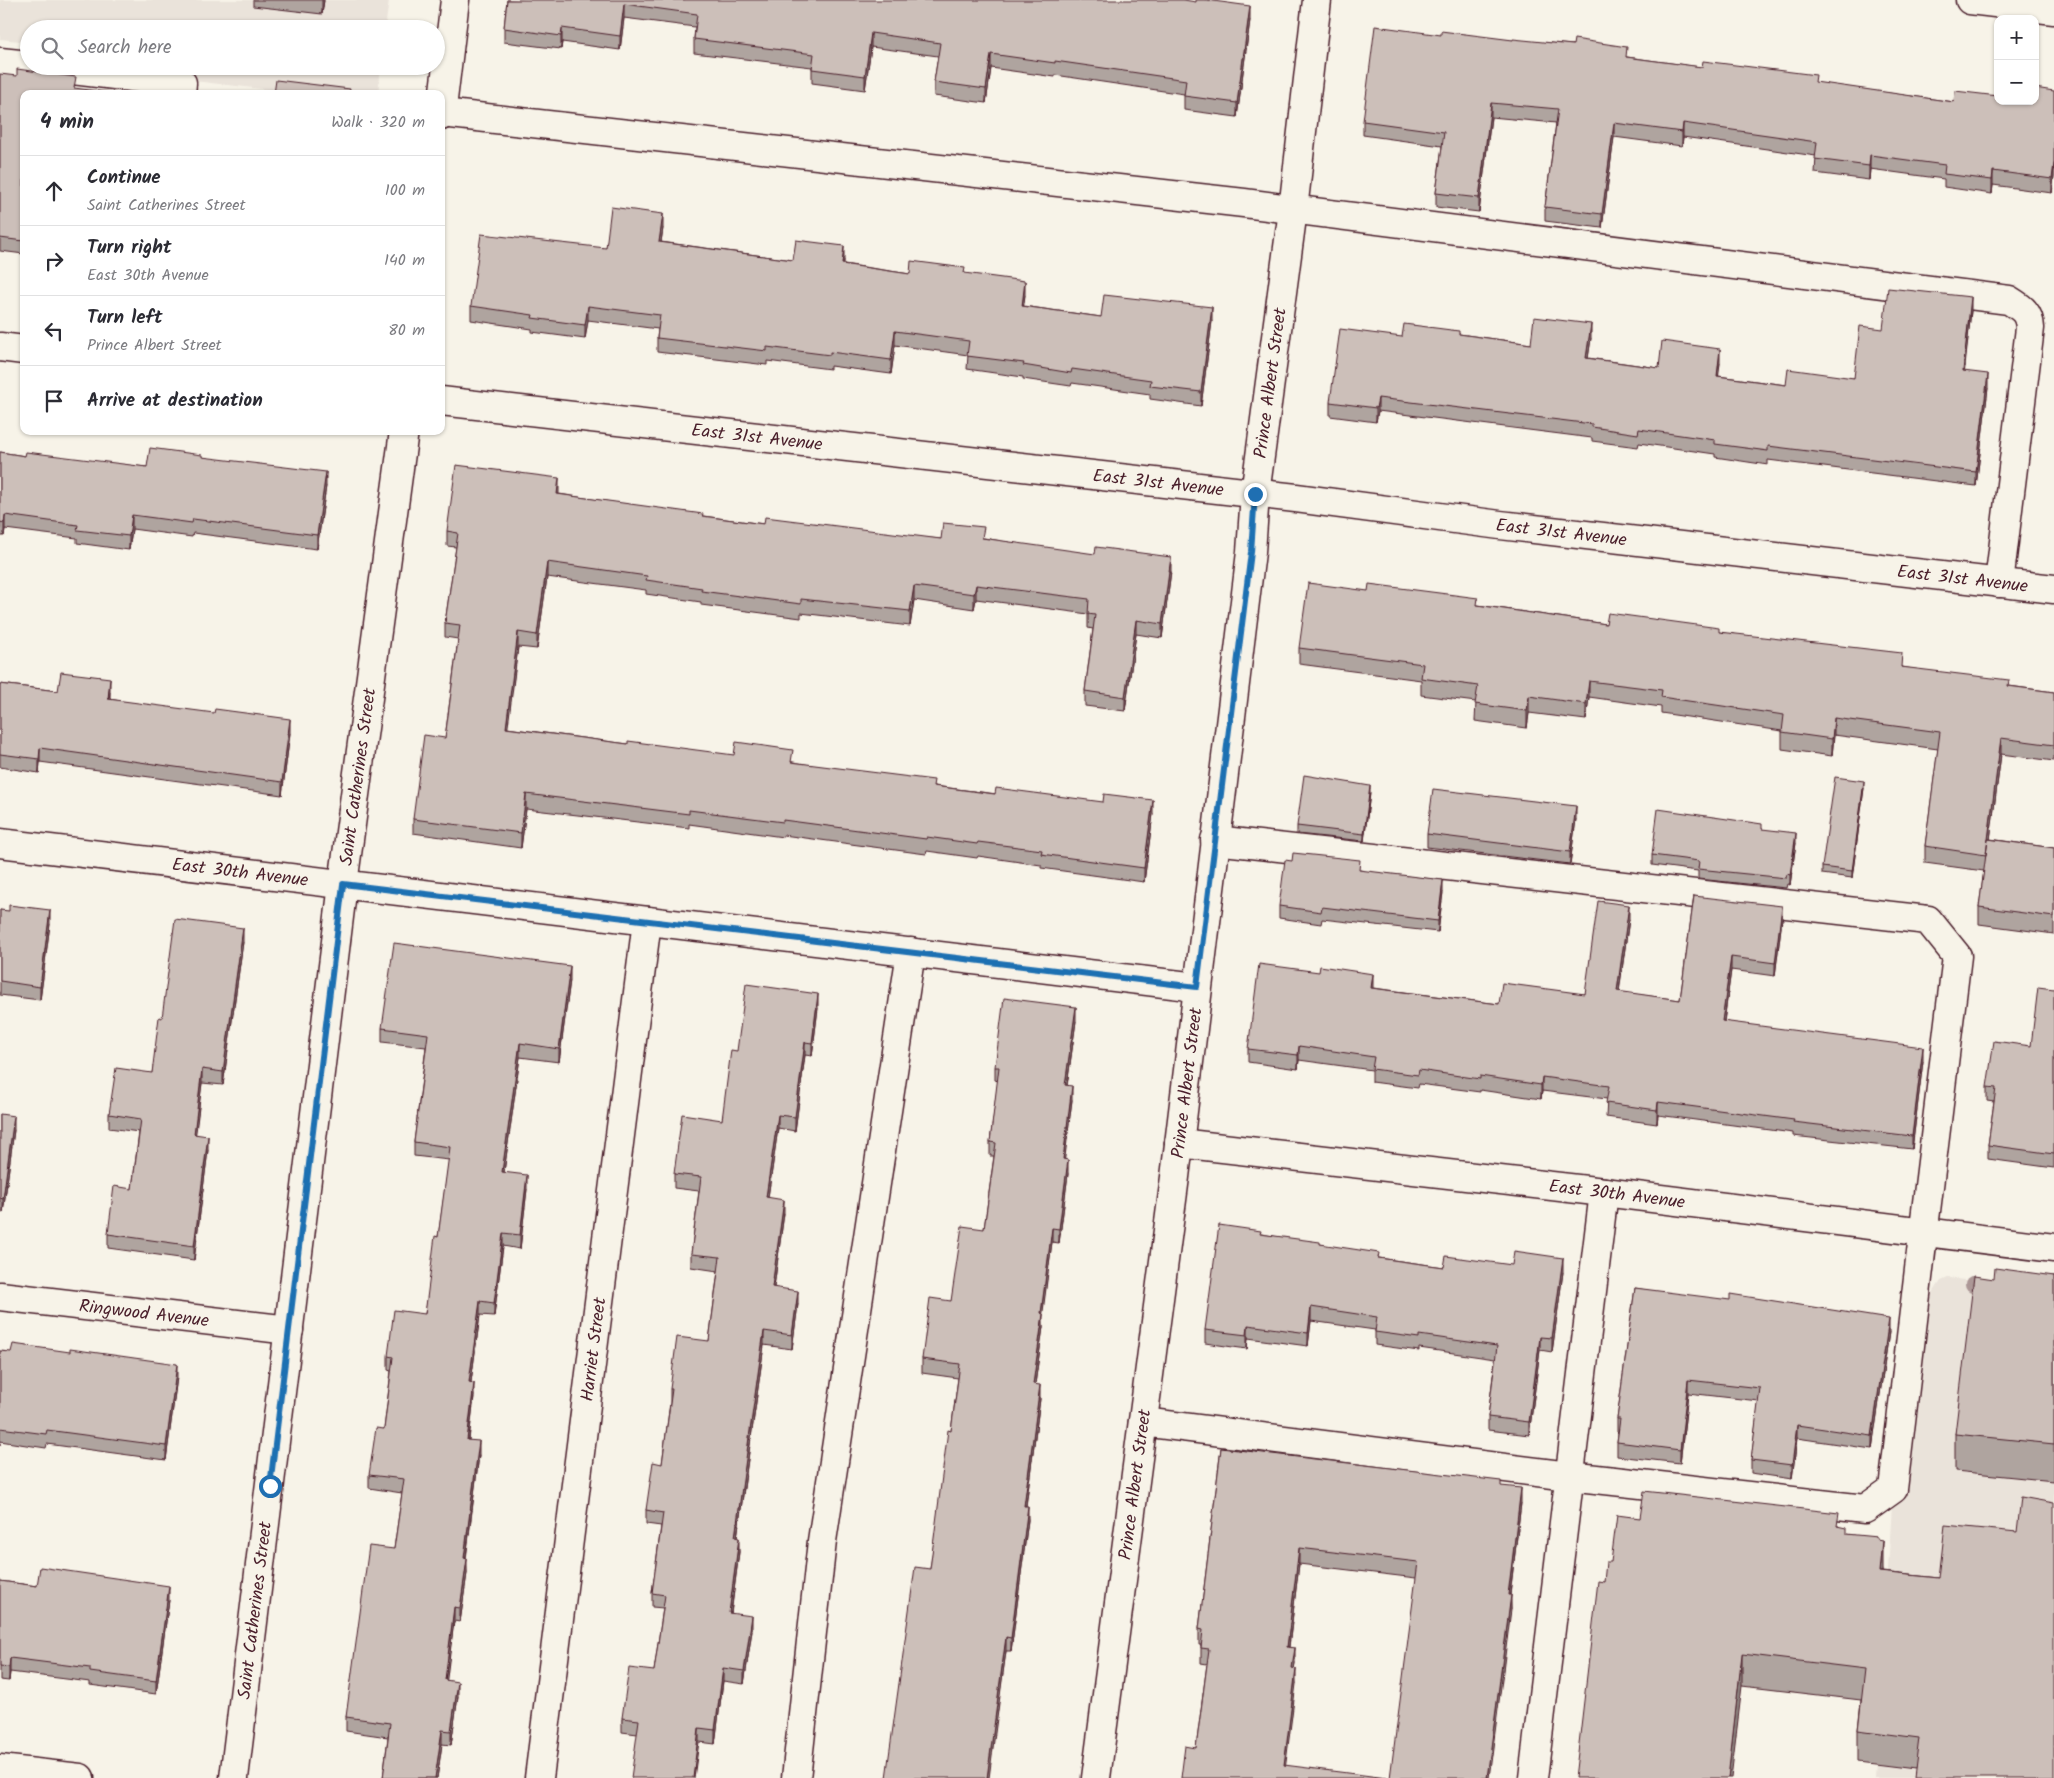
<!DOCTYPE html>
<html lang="en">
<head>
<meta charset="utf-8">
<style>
	body { margin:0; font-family:Kalam,sans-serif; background:#f2f2f3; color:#2b2b33 }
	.controls { position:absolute; right:15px; top:15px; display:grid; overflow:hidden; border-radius:10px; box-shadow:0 1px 4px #0004 }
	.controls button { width:45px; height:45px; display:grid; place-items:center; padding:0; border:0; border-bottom:1px solid #e1e1e2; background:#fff; color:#2b2b33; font:25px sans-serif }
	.stop { position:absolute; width:15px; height:15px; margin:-11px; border:4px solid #1f6fb2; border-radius:50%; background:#fff }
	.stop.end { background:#1f6fb2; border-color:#fff; box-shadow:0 1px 5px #0008 }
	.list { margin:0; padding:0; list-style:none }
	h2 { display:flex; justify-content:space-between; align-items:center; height:65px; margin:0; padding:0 20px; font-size:21px }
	h2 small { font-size:16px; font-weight:400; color:#7c7c81 }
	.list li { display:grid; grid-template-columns:32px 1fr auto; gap:15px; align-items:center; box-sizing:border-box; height:70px; padding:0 20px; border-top:1px solid #e1e1e2 }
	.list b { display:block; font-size:19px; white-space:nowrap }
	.list p { margin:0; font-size:16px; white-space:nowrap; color:#7c7c81 }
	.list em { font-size:16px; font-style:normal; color:#7c7c81 }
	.icon { flex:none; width:28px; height:28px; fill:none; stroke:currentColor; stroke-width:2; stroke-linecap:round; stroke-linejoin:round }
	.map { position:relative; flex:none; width:2054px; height:1778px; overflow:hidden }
	.search { position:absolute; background:#fff; box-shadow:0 1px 4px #0004; left:20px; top:20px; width:425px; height:55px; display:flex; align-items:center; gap:12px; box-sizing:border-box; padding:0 18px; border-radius:28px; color:#7c7c81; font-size:19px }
	.panel { position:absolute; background:#fff; box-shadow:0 1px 4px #0004; left:20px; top:90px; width:425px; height:345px; border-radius:10px }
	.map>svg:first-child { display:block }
</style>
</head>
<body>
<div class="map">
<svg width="2054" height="1778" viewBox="0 0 2054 1778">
	<rect width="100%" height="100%" fill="#f7f3e8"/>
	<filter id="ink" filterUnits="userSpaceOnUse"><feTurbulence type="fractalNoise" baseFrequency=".02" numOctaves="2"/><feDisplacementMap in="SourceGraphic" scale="10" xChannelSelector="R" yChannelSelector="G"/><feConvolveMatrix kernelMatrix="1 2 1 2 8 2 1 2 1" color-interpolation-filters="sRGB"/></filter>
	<g filter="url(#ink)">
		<path fill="#eae3da" d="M0,0H389L385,29H29V42L0,39Z
			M196,66H381L378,94H306L194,81Z
			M1948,1278L2054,1291V1778H1875L1893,1489L1915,1292L1932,1294L1941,1281Z"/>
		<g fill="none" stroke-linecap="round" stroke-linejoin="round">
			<defs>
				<g id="minor">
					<path d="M1970,0L2054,10"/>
					<path d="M0,62L29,65"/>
					<path d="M39,66L182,83L181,94"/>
					<path d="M442,113L1244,203L2009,300C2022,308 2029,312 2030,328L1999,583"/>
					<path d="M441,116L455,0"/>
					<path d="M0,347L24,350"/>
					<path id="s1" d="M441,401L1296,498L1500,525L2054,589"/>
					<path id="s2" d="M0,843L1197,987"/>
					<path id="s3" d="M1179,1143L1604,1192L2054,1248"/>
					<path id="s4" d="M0,1296L289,1330"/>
					<path d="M1143,1422L1569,1476L1865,1509L1893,1489C1913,1311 1936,1134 1957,956L1928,920L1215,840"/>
					<path d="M0,1769L80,1778"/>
					<path id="s5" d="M234,1778L343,884L404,431"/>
					<path id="s6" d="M539,1778L647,921"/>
					<path d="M796,1778L822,1541L911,952"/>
					<path id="s7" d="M1096,1778L1175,1177L1251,552L1255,494L1293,210L1317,0"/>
					<path d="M1533,1778L1604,1192"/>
				</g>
			</defs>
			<use href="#minor" stroke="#4a1f2b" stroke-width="31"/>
			<use href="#minor" stroke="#f7f3e8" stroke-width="28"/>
		</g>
		<circle fill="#ac9796" cx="1973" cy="1284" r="8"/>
		<path fill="#afa49f" stroke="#4a1f2b" d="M253,0H324L322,14L253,6Z
			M507,0L1250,20L1237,117L1184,110V94L1055,75V77L991,68L986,103L934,96V82L938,56L871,47L865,90L812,83V67L694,53V39L695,27L624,18L620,50L562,42L561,49L504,42V28Z
			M1441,35L1573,45L1627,57L1954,102L2035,101L2054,91V177L2052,193L1993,185L1992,194L1944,187V179L1870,169L1869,180L1815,173L1816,156L1683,137L1682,146L1614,137L1602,228L1545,221V207L1556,123L1491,117L1479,212L1436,207V193L1442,146L1363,135V121Z
			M0,74L24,94V254L0,251Z
			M663,228L661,242L793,260H844V264L910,274L965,273L1025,295L1023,306L1101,317L1212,321L1201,406L1150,399V394L1072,383L1071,386L1023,379V377L967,369L968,355L895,345L891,374L830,366V369L767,361V365L657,352V338L658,329L588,320L585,339L532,332V329L471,320V306L606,248Z
			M1971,311L1964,371L1988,388L1976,486L1768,460V465L1715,457V454L1639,443L1638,447L1592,441V438L1378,411L1376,422L1330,416V402L1402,337L1459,334L1531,344L1591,338L1588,358L1659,368L1720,363L1718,376L1786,385L1854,378L1883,329Z
			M0,452L25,456L147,467L202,457L326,486L317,549L193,533L192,537L132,529L129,550L77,543V538L5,529L4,536H0Z
			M559,494L703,516L764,524L941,539L984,538L1171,571L1162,638L1136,634L1125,711L1085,706V691L1093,629L1088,628V614L976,599L974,609L914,600L910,626L801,613V618L701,605V602L646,594V590L547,577L537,649L518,647L507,728L628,744L793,762L934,786L1153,814L1144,882L1041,868V865L978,856L977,858L927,851L926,854L783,835V837L689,824V828L526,809L521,848L413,833V819L445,738L458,639L445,637V623L456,547L447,546V531Z
			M1368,591L1478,605L1606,624L1719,632L1902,667L2009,686L2054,692V761L2001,754L1990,839L2054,848V934L1979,924V907L1984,871L1925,863V846L1938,749L1834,735L1832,756L1782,749V731L1661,713V707L1589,697L1586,720L1529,713L1527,728L1475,721L1476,702L1421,695V680L1299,664V648Z
			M0,684L58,691L110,692V699L290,733L282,795L40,762L39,773L0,767Z
			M1864,788L1852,878L1822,874V867Z
			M1370,793L1364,841L1297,834V826Z
			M1576,819L1570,864L1427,847V834Z
			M1762,829L1796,843L1790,885L1787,884L1786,888L1698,879V871L1652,865V855Z
			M1360,870L1443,892L1438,932L1322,919L1321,924L1279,918V906Z
			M1694,896L1782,919L1775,976L1731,970L1724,1022L1923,1061L1912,1149L1793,1136V1133L1658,1115L1657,1124L1606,1117L1607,1099L1542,1091L1541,1099L1480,1090V1092L1419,1084L1418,1088L1372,1082V1070L1299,1060L1298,1069L1248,1062V1049L1319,972L1373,988L1499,1004L1585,994L1629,919L1619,992L1680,1000Z
			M0,910L50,924L40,1000L0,995Z
			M243,942L223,1085L202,1083L195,1135L208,1150L194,1260L108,1248V1234L132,1189L139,1132L109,1128V1114L152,1073L162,1018Z
			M570,980L559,1062L520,1057L504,1172L527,1189L520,1249L503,1246L494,1316L480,1315L471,1382L474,1396L469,1440L479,1455L466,1559L467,1573L460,1622L454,1621L446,1680L458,1696L451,1745L442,1744L437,1778H383L388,1737L346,1731V1717L394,1549L402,1493L369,1488V1475L384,1429L391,1371L388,1370V1356L425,1314L438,1237L449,1160L414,1156V1142L426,1047L382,1042V1028Z
			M2054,989V1168L1988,1159V1145L1994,1102L1987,1101V1087L2031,1046Z
			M818,1008L812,1056L805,1055L795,1131L778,1128L768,1197L784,1213L774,1287L798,1304L792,1349L764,1345L737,1538L739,1552L731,1614L752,1630L744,1684L723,1681L715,1744L622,1732V1718L654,1671L663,1608L652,1607V1593L661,1526L646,1524V1510L662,1464L670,1403V1389L709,1341L718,1271L691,1267V1254L699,1191L674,1188V1174L722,1120L737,1051Z
			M1076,1021L1067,1086L1072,1100L1064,1159L1068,1174L1059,1243L1052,1242L1042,1314L1043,1327L1035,1384L1040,1399L1026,1506L1028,1520L1011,1651H1006L996,1721L930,1569L951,1431L958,1378L922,1373V1359L951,1301L984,1229L994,1156H990V1142L998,1081L995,1080V1067Z
			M0,1114L14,1130L3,1213L0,1212Z
			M1261,1234L1320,1244L1379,1258L1444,1267L1563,1272L1552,1352L1540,1350L1529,1435L1488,1430V1417L1495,1359L1419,1348V1351L1375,1345V1330L1311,1321L1308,1346L1248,1338L1247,1349L1205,1343V1330Z
			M2054,1276V1481L1955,1471V1434L1994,1279Z
			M1635,1288L1889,1332L1872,1449L1797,1438L1792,1479L1751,1473V1460L1759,1401L1688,1393L1680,1463L1617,1456V1442L1618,1433L1617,1432V1419Z
			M0,1351L177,1377L166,1460L47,1444L46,1448L0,1441V1445Z
			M1221,1448L1501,1486L1521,1503L1510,1595L1511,1610L1416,1578L1299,1564L1289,1647L1295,1663L1294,1668L1296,1684L1181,1778L1196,1748L1207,1664L1201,1663V1645H1199V1629Z
			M1640,1518L1839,1526L1846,1534L1877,1539L1882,1572L1939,1578L2017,1532L1915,1769L1858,1762V1730L1861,1700L1742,1686L1604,1582L1611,1562Z
			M0,1581L37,1586L169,1600L156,1694L90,1685V1682L10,1672L9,1681L0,1680Z"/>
		<path fill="#8f8682" stroke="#4a1f2b" d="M322,0H324L322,14Z
			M624,4V18L620,50V36Z
			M1250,6V20L1237,117V103Z
			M562,28V42L561,49V36Z
			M871,33V47L865,90V76Z
			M991,54V68L986,103V89Z
			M1491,103V117L1479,212V198Z
			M1614,123V137L1602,228V214Z
			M1683,123V137L1682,146V132Z
			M1870,155V169L1869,180V166Z
			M2054,163V177L2052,193V179Z
			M1993,171V185L1992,194V180Z
			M663,214V228L659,256V242Z
			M844,246V260L842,278V264Z
			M1025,281V295L1022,320V306Z
			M1971,297V311L1963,385V371Z
			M588,306V320L585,339V325Z
			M1212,307V321L1201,406V392Z
			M1591,324V338L1586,372V358Z
			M895,331V345L891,374V360Z
			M1720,349V363L1717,390V376Z
			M1988,374V388L1976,486V472Z
			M1378,398V411L1376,422V408Z
			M326,472V486L317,549V535Z
			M559,478V492L557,508V494Z
			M5,515V529L4,536V523Z
			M132,515V529L129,550V536Z
			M1171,557V571L1162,638V624Z
			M547,562V577L537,649V635Z
			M976,585V599L974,609V594Z
			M914,586V600L910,626V611Z
			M1136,620V634L1125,711V697Z
			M518,632V647L506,742V728Z
			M110,678V692L108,713V699Z
			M1589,681V697L1586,720V704Z
			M1529,696V713L1527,728V711Z
			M1834,718V735L1832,756V739Z
			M290,719V733L282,795V782Z
			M2001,738V754L1986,871V855Z
			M40,748V762L39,773V759Z
			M1864,781V788L1852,878V871Z
			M1370,786V793L1364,841V834Z
			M526,794V809L521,848V833Z
			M1153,800V814L1144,882V868Z
			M1576,806V819L1570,864V852Z
			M1796,833V843L1790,885V875Z
			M1443,880V892L1438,932V921Z
			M1629,905V919L1617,1005V991Z
			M1782,906V919L1775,976V963Z
			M50,910V924L40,1000V987Z
			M243,928V942L223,1085V1072Z
			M1731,957V970L1722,1035V1021Z
			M570,966V980L559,1062V1049Z
			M1373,974V987L1371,1002V988Z
			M818,994V1008L812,1056V1043Z
			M1076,1007V1021L1065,1099V1085Z
			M805,1042V1055L795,1131V1117Z
			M520,1043V1057L502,1186V1172Z
			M1299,1046V1060L1298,1069V1055Z
			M1923,1047V1061L1912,1149V1136Z
			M202,1069V1083L194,1148V1134Z
			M1542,1077V1091L1541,1099V1085Z
			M1072,1086V1100L1063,1173V1159Z
			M1658,1102V1115L1657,1124V1110Z
			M778,1115V1128L766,1211V1197Z
			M14,1116V1130L3,1213V1199Z
			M208,1136V1150L194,1260V1246Z
			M1068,1160V1174L1059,1243V1229Z
			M527,1175V1189L520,1249V1235Z
			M784,1200V1213L772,1301V1287Z
			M1052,1228V1242L1041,1327V1313Z
			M503,1233V1246L494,1316V1303Z
			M1563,1258V1272L1552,1352V1338Z
			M798,1291V1304L792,1349V1335Z
			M480,1301V1315L469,1396V1382Z
			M1311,1307V1321L1308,1346V1333Z
			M1043,1314V1327L1033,1398V1384Z
			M1889,1319V1332L1872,1449V1436Z
			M1248,1325V1338L1247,1349V1335Z
			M764,1331V1345L735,1551V1537Z
			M1540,1337V1350L1529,1435V1422Z
			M177,1364V1377L166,1460V1446Z
			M1688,1380V1393L1680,1463V1450Z
			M474,1383V1396L467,1454V1440Z
			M1040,1385V1399L1024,1520V1506Z
			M1797,1425V1438L1792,1479V1465Z
			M479,1441V1455L464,1572V1558Z
			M1521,1488V1503L1508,1610V1595Z
			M1028,1506V1520L1011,1651V1638Z
			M739,1538V1552L729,1627V1613Z
			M1882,1540V1572H1879Z
			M1299,1548V1564L1287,1662V1647Z
			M467,1559V1573L460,1622V1608Z
			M169,1586V1600L156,1694V1681Z
			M1511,1595V1610L1489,1778H1487Z
			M454,1607V1621L445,1694V1680Z
			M752,1616V1630L744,1684V1671Z
			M1006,1637V1651L989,1778H987Z
			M1295,1648V1663L1292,1683V1668Z
			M1742,1654V1686L1731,1778H1728Z
			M10,1658V1672L9,1681V1667Z
			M723,1668V1681L715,1744V1730Z
			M1296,1669V1684L1284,1778V1765Z
			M458,1682V1696L451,1745V1731Z
			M699,1728V1742L694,1778H693Z
			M442,1730V1744L437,1778H435Z"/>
		<path fill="#ccbfb9" stroke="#4a1f2b" d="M507,0H1184L1196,2V0H1206L1250,6L1237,103L1184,96L1186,80L1055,61V63L991,54L986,89L934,82L940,43L871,33L865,76L812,69L814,54L694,39L697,14L624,4L620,36L562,28L561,36L504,28Z
			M1375,26L1441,35V31L1513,40V39L1573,45L1574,39L1627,47L1626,57L1702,67L1703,61L1816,75L1815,82L1954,102L1955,91L1998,96V101H2035V88L2054,91V163L2052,179L1993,171L1992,180L1944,174L1945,165L1870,155L1869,166L1815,159L1817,142L1683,123L1682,132L1614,123L1602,214L1545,207L1558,109L1491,103L1479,198L1436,193L1444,132L1363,121Z
			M17,69L76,77L74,88L122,94H24V241L0,238V74L17,76Z
			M276,80L350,89L349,94H274Z
			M611,207L663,214L659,242L793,260L796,240L844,246L842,264L910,274L911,261L965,268L964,273L1025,281L1022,306L1101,317L1104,295L1212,307L1201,392L1150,386L1151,380L1072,369L1071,373L1023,365L1024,363L967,356L969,341L895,331L891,360L830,352V355L767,347V351L657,338L660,315L588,306L585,325L532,318L533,315L471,306L481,234L606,248Z
			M1888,288L1971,297L1963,371L1988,374L1976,472L1768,446V451L1715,444V440L1639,429L1638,434L1592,427V424L1378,398L1376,408L1330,402L1340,329L1402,337L1404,324L1459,331V334L1531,344L1534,317L1591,324L1586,358L1659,368L1662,341L1720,349L1717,376L1786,385L1788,369L1854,378L1860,326L1883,329Z
			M150,448L202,455V457L326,472L317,535L193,519L192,523L132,515L129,536L77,530L78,525L5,515L4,523L0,522V452L25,456L26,452L147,467Z
			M456,465L559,478L557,494L703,514L702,516L764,524L765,517L941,539L943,523L984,527L982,538L1095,554L1096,547L1171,557L1162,624L1136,620L1125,697L1085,691L1095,615L1088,614L1089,599L976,585L974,594L914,586L910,611L801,599V604L701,591L702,588L646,580L647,576L547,562L537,635L518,632L506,728L628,744V741L734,755L736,742L793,750L791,762L934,780L933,786L995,794L996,788L1103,802L1104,794L1153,800L1144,868L1041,854L1042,850L978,842L977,844L927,837L926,839L783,820V822L689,810V814L526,794L521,833L413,819L424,735L445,738L460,625L445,623L458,533L447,531Z
			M1308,583L1368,591L1369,584L1478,598L1477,605L1606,624L1608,613L1719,628V632L1902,653L1901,667L2009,680L2008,686L2054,692V745L2001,738L1986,855L1925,846L1940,732L1834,718L1832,739L1782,732L1784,715L1661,697L1662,690L1589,681L1586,704L1529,696L1527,711L1475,704L1478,686L1421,678L1423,664L1299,648Z
			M61,672L110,678L108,699L214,713L215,709L290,719L282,782L40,748L39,759L0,754V684L58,691Z
			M1304,775L1370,786L1364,834L1297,826Z
			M1835,777L1864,781L1852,871L1822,867Z
			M1433,789L1576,806L1570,852L1427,834Z
			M1658,809L1762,824V829L1796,833L1790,875L1787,874L1786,878L1698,869L1699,861L1652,855Z
			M1988,839L2054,848V917L1979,907Z
			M1293,853L1360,860L1359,870L1443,880L1438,921L1322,907L1321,912L1279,906L1285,860L1292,861Z
			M1694,896L1782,906L1775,963L1731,957L1722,1021L1923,1047L1912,1136L1793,1122L1794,1120L1658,1102L1657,1110L1606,1103L1609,1086L1542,1077L1541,1085L1480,1076V1079L1419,1070L1418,1075L1372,1069L1374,1057L1299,1046L1298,1055L1248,1049L1259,964L1319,972L1320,966L1373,974L1371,988L1499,1004L1502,983L1585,994L1598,901L1629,905L1617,991L1680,1000Z
			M9,905L50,910L40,987L0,981V910L9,911Z
			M175,919L243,928L223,1072L202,1069L194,1134L208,1136L194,1246L108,1234L114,1186L132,1189L141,1119L109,1114L116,1068L152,1073L159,1017L162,1018Z
			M394,943L570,966L559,1049L520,1043L502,1172L527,1175L520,1235L503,1233L494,1303L480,1301L469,1382L474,1383L467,1440L479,1441L464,1558L467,1559L460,1608L454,1607L445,1680L458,1682L451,1731L442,1730L435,1778H383L390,1723L346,1717L369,1546L394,1549L404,1479L369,1475L376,1428L384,1429L393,1357L388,1356L394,1310L425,1314L435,1236L438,1237L450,1147L414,1142L428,1034L382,1028Z
			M746,984L818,994L812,1043L805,1042L795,1117L778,1115L766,1197L784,1200L772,1287L798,1291L792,1335L764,1331L735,1537L739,1538L729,1613L752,1616L744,1671L723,1668L715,1730L699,1728L693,1778H631L639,1720L622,1718L629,1668L654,1671L665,1595L652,1593L663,1513L646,1510L653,1462L662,1464L672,1389H670L677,1337L709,1341L720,1257L691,1254L701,1177L674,1174L682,1114L722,1120L731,1050L737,1051Z
			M2038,987L2054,989V1154L1988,1145L1996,1088L1987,1087L1994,1041L2031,1046Z
			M1004,998L1076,1007L1065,1085L1072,1086L1063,1159L1068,1160L1059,1229L1052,1228L1041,1313L1043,1314L1033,1384L1040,1385L1024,1506H1028L1011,1638L1006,1637L987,1778H886L915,1567L930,1569L948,1430L951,1431L960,1364L922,1359L930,1298L951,1301L962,1226L984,1229L996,1143L990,1142L999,1067H995Z
			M0,1114L14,1116L3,1199L0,1198Z
			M1219,1225L1261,1231L1260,1234L1320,1242V1244L1379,1253L1378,1258L1444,1267L1446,1256L1512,1265L1514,1251L1563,1258L1552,1338L1540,1337L1529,1422L1488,1417L1497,1346L1419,1335V1338L1375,1332L1377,1317L1311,1307L1308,1333L1248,1325L1247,1335L1205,1330Z
			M1995,1268L2054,1276V1444L1955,1434L1974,1276L1994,1279Z
			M1635,1288L1730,1300V1294L1889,1319L1872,1436L1797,1425L1792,1465L1751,1460L1760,1388L1688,1380L1680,1450L1617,1442L1620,1419H1617Z
			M13,1344L70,1352V1349L177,1364L166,1446L47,1430L46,1434L0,1428V1431V1351L11,1352Z
			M1221,1448L1501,1481V1486L1521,1488L1508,1595H1511L1487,1778H1390L1418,1562L1299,1548L1287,1647L1295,1648L1292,1668L1296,1669L1284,1765L1387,1778H1181L1185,1746L1196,1748L1209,1649L1201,1648L1203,1630L1199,1629Z
			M1644,1491L1839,1513L1837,1526L1846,1528V1534L1877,1537V1539L1882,1540L1879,1572L1939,1578L1945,1525L2017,1532L2021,1497L2054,1503V1778H1914L1919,1738L1858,1730L1865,1669L1742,1654L1728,1778H1575L1598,1581L1604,1582L1606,1562H1611L1617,1515L1640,1518Z
			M40,1567L169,1586L156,1681L90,1672V1668L10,1658L9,1667L0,1666V1581L37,1586Z"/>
	</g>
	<g fill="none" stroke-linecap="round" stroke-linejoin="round" filter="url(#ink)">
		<path stroke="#1f6fb2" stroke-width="6" d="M270,1486L343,884L1197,987L1251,552L1255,494"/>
	</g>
	<g text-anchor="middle" stroke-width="4.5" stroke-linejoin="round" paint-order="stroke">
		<g font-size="18" fill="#4a1f2b" stroke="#f7f3e8">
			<text dy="6" stroke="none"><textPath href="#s7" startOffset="1406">Prince Albert Street</textPath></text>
			<text dy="6" stroke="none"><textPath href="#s1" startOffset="318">East 31st Avenue</textPath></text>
			<text dy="6" stroke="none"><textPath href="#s1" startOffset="722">East 31st Avenue</textPath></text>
			<text dy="6" stroke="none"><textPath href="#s1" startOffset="1128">East 31st Avenue</textPath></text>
			<text dy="6" stroke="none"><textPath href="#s1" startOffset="1532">East 31st Avenue</textPath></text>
			<text dy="6" stroke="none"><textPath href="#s5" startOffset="1009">Saint Catherines Street</textPath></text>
			<text dy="6" stroke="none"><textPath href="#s2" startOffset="242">East 30th Avenue</textPath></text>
			<text dy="6" stroke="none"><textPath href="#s7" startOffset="701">Prince Albert Street</textPath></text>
			<text dy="6" stroke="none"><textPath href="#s3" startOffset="441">East 30th Avenue</textPath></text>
			<text dy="6" stroke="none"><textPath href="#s4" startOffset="145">Ringwood Avenue</textPath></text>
			<text dy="6" stroke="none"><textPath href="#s6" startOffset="432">Harriet Street</textPath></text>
			<text dy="6" stroke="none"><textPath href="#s7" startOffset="296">Prince Albert Street</textPath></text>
			<text dy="6" stroke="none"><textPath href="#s5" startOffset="169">Saint Catherines Street</textPath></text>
		</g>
	</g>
</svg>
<div class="controls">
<button>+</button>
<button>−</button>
</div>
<div class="stop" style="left:270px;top:1486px"></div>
<div class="stop end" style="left:1255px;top:494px"></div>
<div class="search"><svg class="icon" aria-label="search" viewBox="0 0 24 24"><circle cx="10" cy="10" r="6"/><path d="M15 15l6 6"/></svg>Search here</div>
<section class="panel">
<h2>4 min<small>Walk · 320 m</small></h2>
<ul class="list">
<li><svg class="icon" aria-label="ahead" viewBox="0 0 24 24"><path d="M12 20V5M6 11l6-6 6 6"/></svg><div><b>Continue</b><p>Saint Catherines Street</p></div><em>100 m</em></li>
<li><svg class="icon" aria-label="right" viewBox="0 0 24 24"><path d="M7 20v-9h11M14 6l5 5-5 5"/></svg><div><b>Turn right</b><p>East 30th Avenue</p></div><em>140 m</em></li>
<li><svg class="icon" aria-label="left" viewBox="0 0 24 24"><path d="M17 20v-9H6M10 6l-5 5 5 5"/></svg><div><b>Turn left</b><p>Prince Albert Street</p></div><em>80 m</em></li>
<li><svg class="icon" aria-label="arrive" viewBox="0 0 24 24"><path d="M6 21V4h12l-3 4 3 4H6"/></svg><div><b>Arrive at destination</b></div></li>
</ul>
</section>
</div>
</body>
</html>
